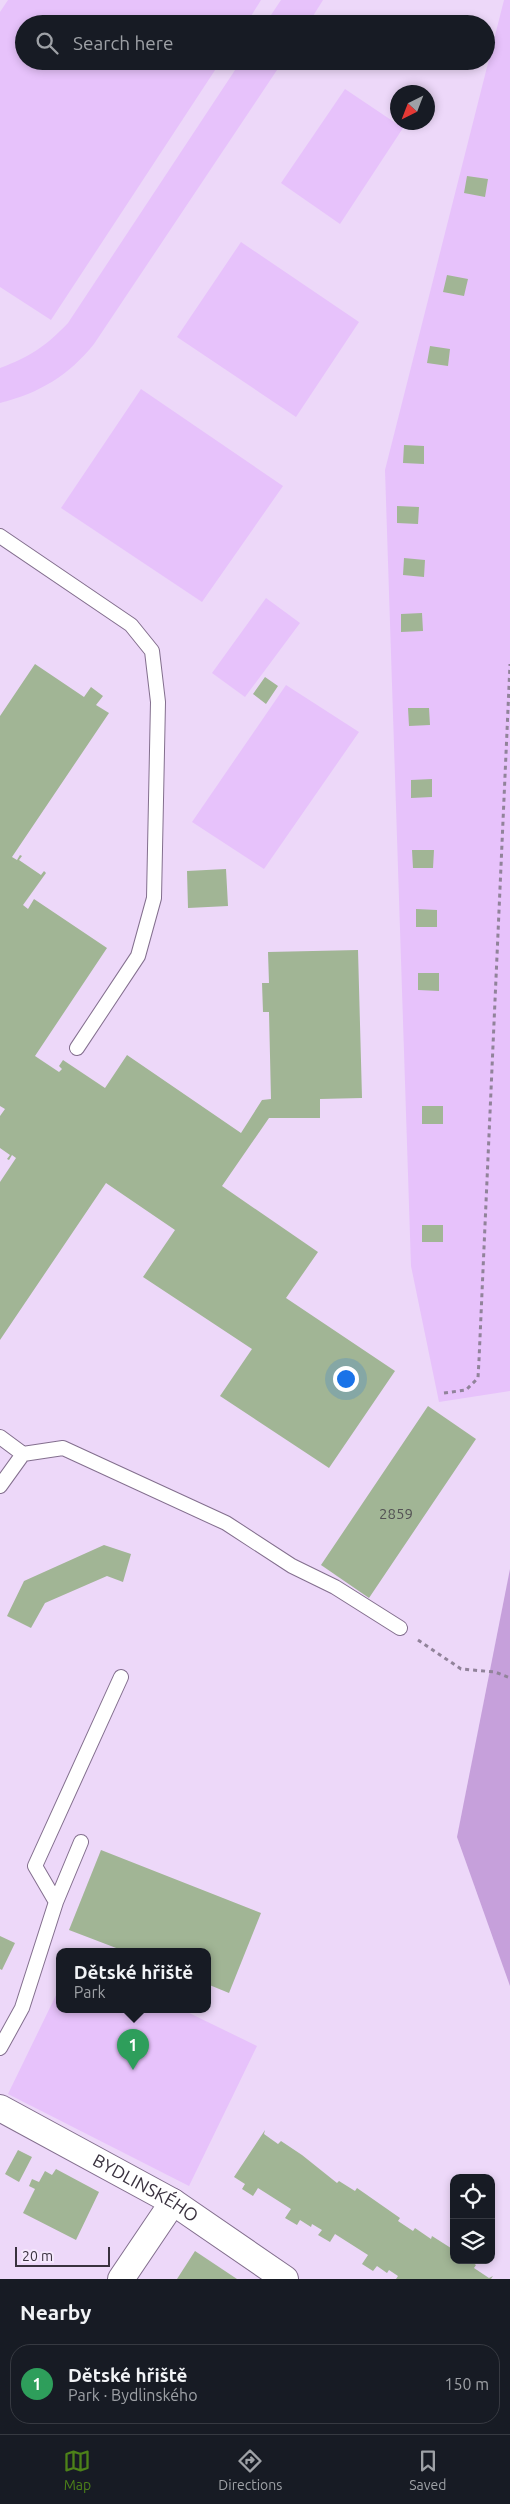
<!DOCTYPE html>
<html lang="en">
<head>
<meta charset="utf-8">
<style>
	body { margin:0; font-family:Ubuntu,sans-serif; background:#242831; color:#f1f3f6 }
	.controls { position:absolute; right:15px; bottom:15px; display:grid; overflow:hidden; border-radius:10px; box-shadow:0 2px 8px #0003 }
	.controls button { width:45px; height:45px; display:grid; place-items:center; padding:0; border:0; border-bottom:1px solid #363941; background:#171b24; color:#f1f3f6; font:25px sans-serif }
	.compass { position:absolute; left:390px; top:85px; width:45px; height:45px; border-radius:50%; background:#171b24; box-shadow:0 2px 8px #0003; rotate:222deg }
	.scale { position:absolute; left:15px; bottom:12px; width:95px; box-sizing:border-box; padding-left:5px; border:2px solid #39313e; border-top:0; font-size:14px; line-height:18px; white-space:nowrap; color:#39313e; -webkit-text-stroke:4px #f5e8fd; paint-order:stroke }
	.you { position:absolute; left:345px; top:1378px; width:18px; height:18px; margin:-12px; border:4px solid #fff; border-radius:50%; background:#1a73e8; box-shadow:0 0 0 8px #1a73e833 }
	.badge { display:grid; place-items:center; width:32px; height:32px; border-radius:50%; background:#4d8219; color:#fff; font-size:16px; font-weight:700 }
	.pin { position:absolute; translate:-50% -41px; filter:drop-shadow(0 1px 2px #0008) }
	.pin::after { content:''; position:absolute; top:26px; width:18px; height:15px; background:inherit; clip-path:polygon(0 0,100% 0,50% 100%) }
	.popup { position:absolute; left:56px; top:1948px; width:155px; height:65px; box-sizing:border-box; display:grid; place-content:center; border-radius:10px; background:#171b24; filter:drop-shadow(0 1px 4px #0005); font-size:16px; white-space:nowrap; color:#9ea1a6 }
	.popup b { font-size:19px; color:#f1f3f6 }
	.popup::after { content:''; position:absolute; left:50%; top:100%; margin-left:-10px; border:10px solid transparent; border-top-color:#171b24 }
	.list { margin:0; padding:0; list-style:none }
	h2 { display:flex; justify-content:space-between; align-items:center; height:65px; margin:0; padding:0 20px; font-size:21px }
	h2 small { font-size:16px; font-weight:400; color:#9ea1a6 }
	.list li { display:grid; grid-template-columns:32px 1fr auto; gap:15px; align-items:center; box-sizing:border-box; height:80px; margin:0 10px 10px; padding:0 10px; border:1px solid #363941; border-radius:20px }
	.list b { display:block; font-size:19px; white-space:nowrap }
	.list p { margin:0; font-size:16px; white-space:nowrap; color:#9ea1a6 }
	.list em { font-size:16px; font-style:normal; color:#9ea1a6 }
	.icon { flex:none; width:28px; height:28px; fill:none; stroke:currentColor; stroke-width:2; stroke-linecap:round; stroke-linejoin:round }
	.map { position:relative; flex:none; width:510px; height:2279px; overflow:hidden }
	.search { position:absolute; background:#171b24; box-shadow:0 2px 8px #0003; left:15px; right:15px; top:15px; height:55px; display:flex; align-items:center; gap:12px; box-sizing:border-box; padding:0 18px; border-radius:28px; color:#9ea1a6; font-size:19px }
	.sheet { height:155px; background:#171b24 }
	nav { display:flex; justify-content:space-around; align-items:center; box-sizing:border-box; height:70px; border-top:1px solid #363941; background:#171b24; font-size:14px; color:#9ea1a6 }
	nav a { display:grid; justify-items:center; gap:2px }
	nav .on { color:#4d8219 }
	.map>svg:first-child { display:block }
</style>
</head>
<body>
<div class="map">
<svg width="510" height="2279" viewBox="0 0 510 2279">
	<rect width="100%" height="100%" fill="#edd8f9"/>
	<path fill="#e7c2fb" d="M8,0H261L246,24H24V61H221L51,320L0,287V12Z
		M281,0H323L308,24H265Z
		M504,0H510V1391L439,1402L411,1266L385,470Z
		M241,61H283L94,344C69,375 40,393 0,403V368C30,357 46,346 68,323Z
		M345,89L403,128L340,224L281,183Z
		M241,242L359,322L296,417L177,337Z
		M141,389L283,486L202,602L61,508Z
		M266,598L300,623L245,697L212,673Z
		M286,685L359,732L264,869L192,822Z
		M59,1989V2009H181L257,2046L189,2186L8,2094Z"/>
	<path fill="#c6a0db" d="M510,1569V1986L457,1837Z"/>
	<path fill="#a1b595" d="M467,176L488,179L485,197L464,193Z
		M447,275L468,279L464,296L443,292Z
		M430,346L450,349L448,366L427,363Z
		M404,445L424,446V464L403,463Z
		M397,506L419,507L418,524L397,523Z
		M404,558L425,560L424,577L403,575Z
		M422,613L423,631L401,632V614Z
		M35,664L84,697L91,687L103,696L96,705L109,713L12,857L17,860L20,855L22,856L19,860L41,875L44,871L46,873L23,905L28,909L34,899L107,948L35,1056L59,1072L62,1069L59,1066L63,1060L105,1088L127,1055L241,1133L262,1100L271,1099L269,1012H263L262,983H269L268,952L358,950L362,1098L320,1099V1118H269L222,1186L318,1252L286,1298L395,1371L329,1468L220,1396L252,1349L143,1277L175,1230L106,1183L0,1340V1182L16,1158L12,1155L9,1160L7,1159L10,1155L0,1148V1116L5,1109L0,1106V716Z
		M265,677L278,686L266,704L253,694Z
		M408,708H429L430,725L409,726Z
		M432,779V797L411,798V780Z
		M412,850H434L433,868H413Z
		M226,869L228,906L188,908L187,871Z
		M416,909L437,910V927H416Z
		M418,973H439V991L418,990Z
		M422,1106H443V1124H422Z
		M422,1225H443V1242H422Z
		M428,1406L476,1439L369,1598L321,1565Z
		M104,1545L131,1554L123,1582L107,1576L45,1603L31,1628L7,1616L24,1581Z
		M101,1850L261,1913L229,1993L207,1984V1951H124L69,1930Z
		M0,1936L15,1943L2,1970L0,1969Z
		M265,2130L264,2134L278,2144L281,2141L302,2155L337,2183L339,2181L355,2191L357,2188L400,2218L398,2221L413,2231L415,2228L431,2239L432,2236L454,2250V2260H469L476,2265L474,2268L489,2278L493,2276L491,2279H396L398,2276L389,2270L387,2273L377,2266L373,2271L362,2264L368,2255L335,2234L330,2242L318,2235L322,2230L312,2224L311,2227L300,2220L297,2225L285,2218L291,2209L258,2188L253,2196L242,2189L245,2184L234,2177Z
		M18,2150L32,2157L19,2182L5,2174Z
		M56,2169L99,2192L76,2240L23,2213L35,2189L29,2186L32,2179L39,2182L45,2171L52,2175Z
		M195,2251L237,2279H177Z"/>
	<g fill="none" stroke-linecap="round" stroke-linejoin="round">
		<defs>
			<path id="service" d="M0,536L131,625L152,651L158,702L154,898L138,956L77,1048
				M0,1437L23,1454L63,1448L226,1523L292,1566L335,1587L400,1628
				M0,1486L23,1454
				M56,1902L35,1866L121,1677
				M0,2048L22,2008L56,1902L81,1842"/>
			<g id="minor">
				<path id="s1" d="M0,2108L173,2202L285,2279"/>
				<path d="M121,2279L173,2202"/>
			</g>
		</defs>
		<use href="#service" stroke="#836f8e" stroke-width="16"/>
		<use href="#minor" stroke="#836f8e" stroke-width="28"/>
		<path stroke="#91839a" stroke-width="3" stroke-dasharray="4 4" stroke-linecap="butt" d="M444,1393L466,1390L478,1378L479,1360L510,664
			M418,1640L461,1669L495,1672L510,1678"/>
		<use href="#service" stroke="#fff" stroke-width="14"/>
		<use href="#minor" stroke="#fff" stroke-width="26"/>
	</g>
	<g text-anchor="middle" stroke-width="4" stroke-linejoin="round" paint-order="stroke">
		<g font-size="15" fill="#535254">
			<text x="396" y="1519">2859</text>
		</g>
		<g font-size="18" fill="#39313e" stroke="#f5e8fd">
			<text dy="6" stroke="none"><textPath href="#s1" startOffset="166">BYDLINSKÉHO</textPath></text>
		</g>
	</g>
</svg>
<div class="controls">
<button><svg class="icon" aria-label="locate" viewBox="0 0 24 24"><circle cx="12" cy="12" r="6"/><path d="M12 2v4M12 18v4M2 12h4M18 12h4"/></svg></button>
<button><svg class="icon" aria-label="layers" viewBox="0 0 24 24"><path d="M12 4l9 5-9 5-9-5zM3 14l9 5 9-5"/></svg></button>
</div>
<svg class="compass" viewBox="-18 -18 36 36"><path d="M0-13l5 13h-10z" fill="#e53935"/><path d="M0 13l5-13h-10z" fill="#9ea1a6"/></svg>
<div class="scale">20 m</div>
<div class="you"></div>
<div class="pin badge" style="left:133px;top:2070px;background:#2e9e5b">1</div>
<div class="popup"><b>Dětské hřiště</b>Park</div>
<div class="search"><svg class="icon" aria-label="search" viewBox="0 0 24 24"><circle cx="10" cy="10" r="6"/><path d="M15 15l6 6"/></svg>Search here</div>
</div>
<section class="sheet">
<h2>Nearby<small></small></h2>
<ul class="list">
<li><span class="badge" style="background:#2e9e5b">1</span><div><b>Dětské hřiště</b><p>Park · Bydlinského</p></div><em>150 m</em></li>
</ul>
</section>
<nav>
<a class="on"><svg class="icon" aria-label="map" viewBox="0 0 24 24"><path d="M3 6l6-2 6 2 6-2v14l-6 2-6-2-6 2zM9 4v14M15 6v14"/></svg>Map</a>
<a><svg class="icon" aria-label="directions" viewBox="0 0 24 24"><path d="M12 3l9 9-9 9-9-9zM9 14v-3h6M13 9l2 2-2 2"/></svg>Directions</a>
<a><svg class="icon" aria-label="saved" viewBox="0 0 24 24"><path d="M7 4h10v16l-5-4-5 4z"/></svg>Saved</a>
</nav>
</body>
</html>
